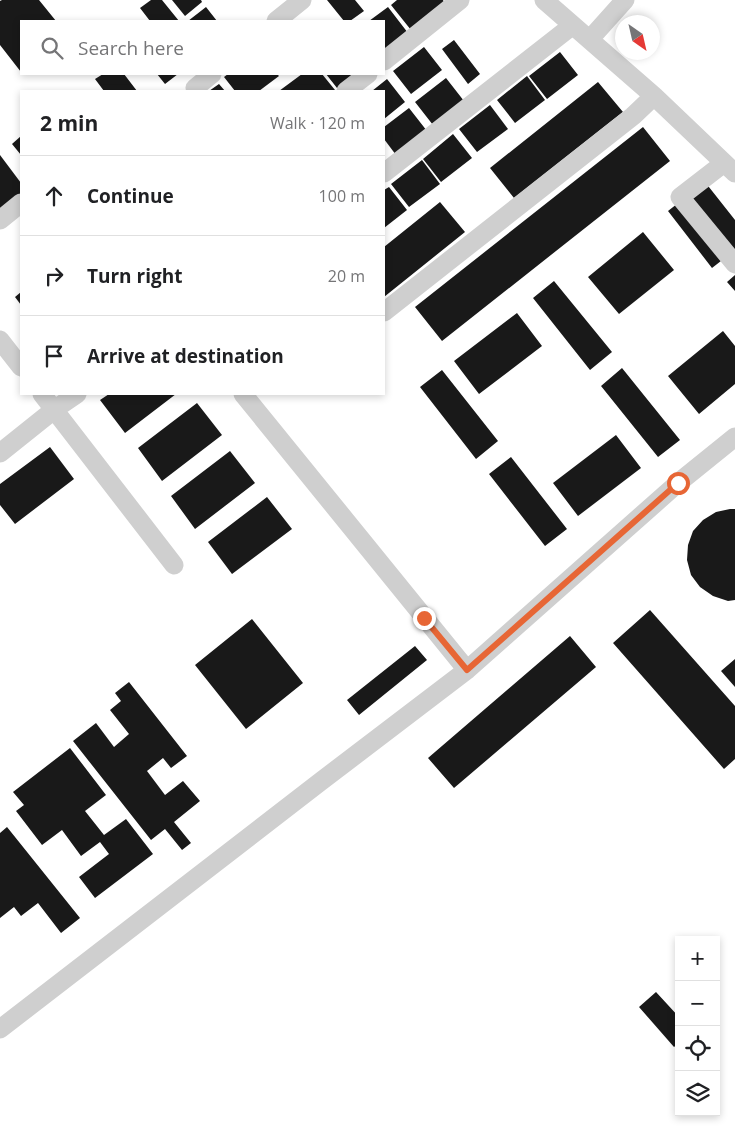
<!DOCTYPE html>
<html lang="en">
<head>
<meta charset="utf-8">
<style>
	body { margin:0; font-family:"Open Sans",sans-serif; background:#f6f6f6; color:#202124 }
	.controls { position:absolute; right:15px; bottom:15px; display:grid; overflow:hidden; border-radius:0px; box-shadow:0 2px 8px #0003 }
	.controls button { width:45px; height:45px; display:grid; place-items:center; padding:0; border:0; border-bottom:1px solid #e0e0e0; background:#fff; color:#202124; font:25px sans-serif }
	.compass { position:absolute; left:615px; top:15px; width:45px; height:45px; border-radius:50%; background:#fff; box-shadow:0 2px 8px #0003; rotate:146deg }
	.stop { position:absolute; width:15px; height:15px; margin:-11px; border:4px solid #e76635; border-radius:50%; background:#fff }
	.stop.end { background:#e76635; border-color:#fff; box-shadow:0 1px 5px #0008 }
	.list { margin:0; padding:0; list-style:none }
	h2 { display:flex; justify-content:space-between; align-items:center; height:65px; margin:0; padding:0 20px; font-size:21px }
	h2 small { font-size:16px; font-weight:400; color:#757577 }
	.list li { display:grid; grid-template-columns:32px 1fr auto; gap:15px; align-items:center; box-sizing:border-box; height:80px; padding:0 20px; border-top:1px solid #e0e0e0 }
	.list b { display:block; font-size:19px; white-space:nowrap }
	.list em { font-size:16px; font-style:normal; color:#757577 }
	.icon { flex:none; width:28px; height:28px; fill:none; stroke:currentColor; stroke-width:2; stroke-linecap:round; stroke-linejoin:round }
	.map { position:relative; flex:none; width:735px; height:1131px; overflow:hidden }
	.search { position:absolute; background:#fff; box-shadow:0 2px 8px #0003; left:20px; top:20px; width:365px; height:55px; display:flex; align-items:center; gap:12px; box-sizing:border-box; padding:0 18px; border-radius:0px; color:#757577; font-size:19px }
	.panel { position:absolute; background:#fff; box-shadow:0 2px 8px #0003; left:20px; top:90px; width:365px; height:305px; border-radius:0px }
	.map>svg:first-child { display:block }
</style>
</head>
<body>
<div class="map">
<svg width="735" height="1131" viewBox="0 0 735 1131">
	<rect width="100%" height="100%" fill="#fff"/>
	<path fill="#191919" d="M2,0H39L56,21H21V72L0,45V1Z
		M151,0H162L179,21H150L140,8Z
		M172,0H201L202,2L185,16Z
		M327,0H355L364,11L350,21H344Z
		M397,0H443L445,4L411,30L391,5Z
		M206,7L217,21H188Z
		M388,7L408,33L384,52V21H369Z
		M454,40L480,74L468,84L442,49Z
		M424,47L442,70L411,94L393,71Z
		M560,52L578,75L547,99L529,76Z
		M103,74H124L137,91H104L95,79Z
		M157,74H178L165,84Z
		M228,74H277L279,76L259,91H235L224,77Z
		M302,74H322L335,90L333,91H279Z
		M326,74H356L337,88Z
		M527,76L545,100L515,123L497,100Z
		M446,78L464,101L433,125L415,102Z
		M387,79L405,102L384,119V91H372Z
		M598,82L623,112L514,198L490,168Z
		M219,84L225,91H209Z
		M490,105L508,129L477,152L459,129Z
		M409,108L427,131L396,155L384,139V127Z
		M643,127L670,161L442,341L415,307Z
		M453,134L472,158L441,182L423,159Z
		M21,136V155L12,144Z
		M0,155L21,183V195L2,210L0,208Z
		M422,160L440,184L409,207L391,184Z
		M705,182L735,220V250L712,268L668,211Z
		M389,187L407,210L384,228V190Z
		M440,202L465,232L384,297V247Z
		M643,232L674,270L619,314L588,277Z
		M735,275V291L727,282Z
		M554,281L612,352L590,370L533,298Z
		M21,292V305L15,297Z
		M517,313L542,346L479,394L454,361Z
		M723,331L735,346V384L699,414L668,376Z
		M622,368L680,440L658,457L601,386Z
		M442,370L498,441L476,459L420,387Z
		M109,394H176L125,433L100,400Z
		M197,403L222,435L162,481L138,448Z
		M616,435L641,468L578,516L553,483Z
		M50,447L74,479L15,524L0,505V484Z
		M230,451L255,483L195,529L171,496Z
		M511,457L567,529L545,546L489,474Z
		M267,497L292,529L232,574L208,542Z
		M730,509H735V600L728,601L713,596L700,587L691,575L687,560L688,545L693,531L703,520L716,512Z
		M650,610L735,706V759L724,769L613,643Z
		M252,619L303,683L246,729L195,665Z
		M570,636L596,667L454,788L428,758Z
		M415,646L427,660L359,715L347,700Z
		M735,659V687L721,671Z
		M129,682L187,756L171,768L163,758L147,771L165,795L183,781L200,801L174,822L191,843L182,850L165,829L151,840L73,741L96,723L114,747L129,734L110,710L121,701L115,693Z
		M70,748L106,795L85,811L104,835L126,819L153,854L95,898L79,877L109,854L100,842L81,856L62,830L42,845L16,811L24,805L13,792Z
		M7,827L80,918L61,933L38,903L21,916L14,907L0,918V833Z
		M656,992L679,1017V1043L674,1047L639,1007Z"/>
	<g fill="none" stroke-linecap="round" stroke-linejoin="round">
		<path stroke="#cfcfcf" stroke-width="19" d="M544,0L654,96L735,173
			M276,21L302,0
			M590,39L625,0
			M384,61L460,0
			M195,88L212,74
			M346,91L368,74
			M724,163L680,197L735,264
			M384,173L573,25
			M0,220L21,203
			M384,312L633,116L654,96
			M0,340L21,367
			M42,394L174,565
			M243,394L467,670
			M0,453L55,409L77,394
			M0,1029L320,782L467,670L678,483L735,437"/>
	</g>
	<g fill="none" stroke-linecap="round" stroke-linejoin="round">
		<path stroke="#e76635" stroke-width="6" d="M424,618L467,670L678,483"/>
	</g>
</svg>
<div class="controls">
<button>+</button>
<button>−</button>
<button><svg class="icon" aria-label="locate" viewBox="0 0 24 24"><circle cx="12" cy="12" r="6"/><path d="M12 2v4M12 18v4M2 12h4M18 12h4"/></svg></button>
<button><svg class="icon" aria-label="layers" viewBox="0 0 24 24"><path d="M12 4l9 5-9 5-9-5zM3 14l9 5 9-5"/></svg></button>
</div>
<svg class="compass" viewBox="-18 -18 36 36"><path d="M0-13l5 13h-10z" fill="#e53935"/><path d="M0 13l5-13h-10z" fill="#757577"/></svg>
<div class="stop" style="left:678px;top:483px"></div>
<div class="stop end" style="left:424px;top:618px"></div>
<div class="search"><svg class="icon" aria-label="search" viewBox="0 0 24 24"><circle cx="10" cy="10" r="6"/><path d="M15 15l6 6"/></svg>Search here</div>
<section class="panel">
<h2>2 min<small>Walk · 120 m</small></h2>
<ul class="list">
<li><svg class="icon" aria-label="ahead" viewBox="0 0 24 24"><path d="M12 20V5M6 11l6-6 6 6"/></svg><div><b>Continue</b></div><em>100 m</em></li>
<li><svg class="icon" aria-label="right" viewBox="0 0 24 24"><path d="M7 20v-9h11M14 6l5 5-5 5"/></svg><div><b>Turn right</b></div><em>20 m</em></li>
<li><svg class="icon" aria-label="arrive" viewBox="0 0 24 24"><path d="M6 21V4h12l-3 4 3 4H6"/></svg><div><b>Arrive at destination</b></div></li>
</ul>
</section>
</div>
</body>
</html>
